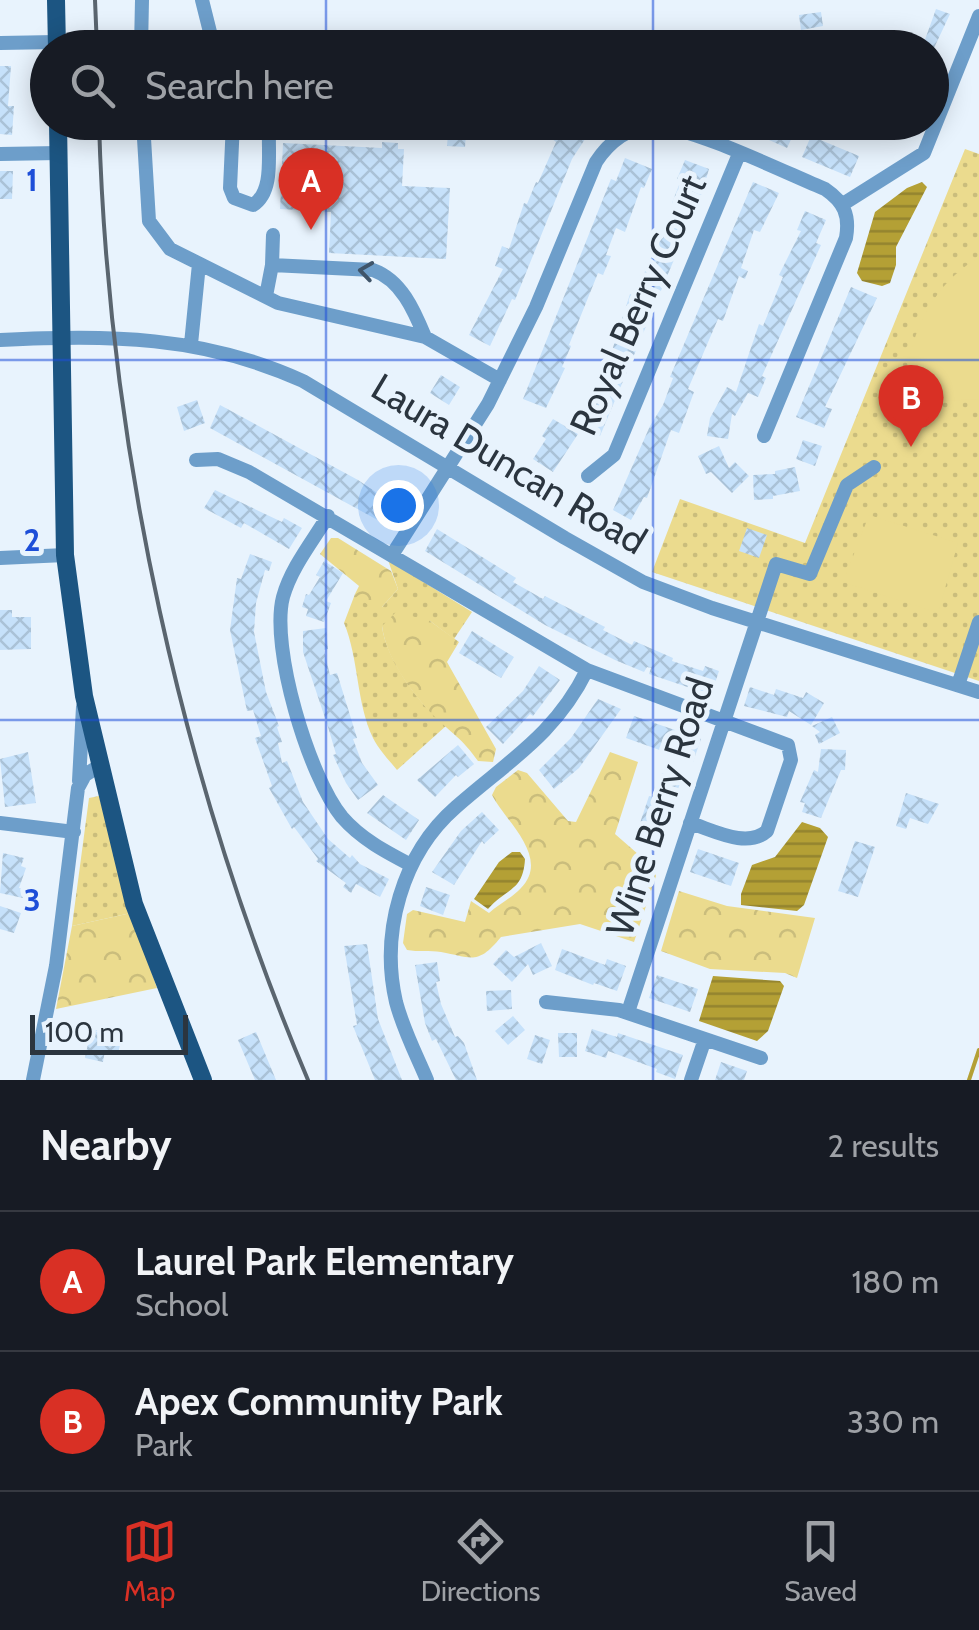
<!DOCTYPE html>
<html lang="en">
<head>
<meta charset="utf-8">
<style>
	body { margin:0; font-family:Cabin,sans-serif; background:#20242c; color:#f1f3f6 }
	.scale { position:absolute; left:30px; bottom:25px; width:158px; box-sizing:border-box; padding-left:10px; border:5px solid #2b353f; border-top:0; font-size:28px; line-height:35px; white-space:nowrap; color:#2b353f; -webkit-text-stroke:8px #e8f3fd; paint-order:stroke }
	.you { position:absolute; left:398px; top:505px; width:35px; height:35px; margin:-25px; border:8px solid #fff; border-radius:50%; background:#1a73e8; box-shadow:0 0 0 15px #1a73e833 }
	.badge { display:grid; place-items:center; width:65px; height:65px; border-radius:50%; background:#d93025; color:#fff; font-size:32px; font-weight:700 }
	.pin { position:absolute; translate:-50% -82px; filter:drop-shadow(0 2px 5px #0008) }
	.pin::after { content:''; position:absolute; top:52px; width:35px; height:30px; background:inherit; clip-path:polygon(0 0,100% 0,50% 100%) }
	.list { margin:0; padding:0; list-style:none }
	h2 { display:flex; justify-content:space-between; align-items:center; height:130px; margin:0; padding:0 40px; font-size:42px }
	h2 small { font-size:32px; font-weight:400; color:#9ea1a6 }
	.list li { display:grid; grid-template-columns:65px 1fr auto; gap:30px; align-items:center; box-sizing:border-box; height:140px; padding:0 40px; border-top:2px solid #363941 }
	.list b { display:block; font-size:38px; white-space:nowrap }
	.list p { margin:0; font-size:32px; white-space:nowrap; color:#9ea1a6 }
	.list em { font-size:32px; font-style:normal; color:#9ea1a6 }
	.icon { flex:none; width:55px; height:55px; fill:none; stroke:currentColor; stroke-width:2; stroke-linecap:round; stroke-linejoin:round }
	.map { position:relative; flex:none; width:979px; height:1080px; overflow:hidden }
	.search { position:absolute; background:#171b24; box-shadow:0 5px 25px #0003; left:30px; right:30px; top:30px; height:110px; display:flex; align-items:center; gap:25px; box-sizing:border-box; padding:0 35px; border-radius:55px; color:#9ea1a6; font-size:38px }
	.sheet { height:410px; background:#171b24 }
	nav { display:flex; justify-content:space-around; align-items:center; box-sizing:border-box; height:140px; border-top:2px solid #363941; background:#171b24; font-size:28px; color:#9ea1a6 }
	nav a { display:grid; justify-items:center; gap:5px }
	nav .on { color:#d93025 }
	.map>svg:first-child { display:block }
</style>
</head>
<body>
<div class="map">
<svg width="979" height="1080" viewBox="0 0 979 1080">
	<defs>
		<pattern id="grass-dots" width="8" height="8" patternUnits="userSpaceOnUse" patternTransform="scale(2.5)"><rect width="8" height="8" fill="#ebdb8e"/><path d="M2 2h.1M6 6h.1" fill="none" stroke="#cabd7c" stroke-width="1.8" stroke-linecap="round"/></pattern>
		<pattern id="forest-crowns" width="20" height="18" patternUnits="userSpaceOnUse" patternTransform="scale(2.5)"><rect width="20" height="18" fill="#ebdb8e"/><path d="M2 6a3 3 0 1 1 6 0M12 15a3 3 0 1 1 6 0" fill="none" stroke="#cabd7c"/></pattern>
		<pattern id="water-rules" width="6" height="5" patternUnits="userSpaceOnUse" patternTransform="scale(2.5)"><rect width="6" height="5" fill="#b4a035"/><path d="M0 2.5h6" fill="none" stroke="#93832e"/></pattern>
		<pattern id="building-cross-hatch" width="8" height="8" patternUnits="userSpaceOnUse" patternTransform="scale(2.5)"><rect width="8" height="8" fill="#c6e1fa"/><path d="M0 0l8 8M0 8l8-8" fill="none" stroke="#aac2d7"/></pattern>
	</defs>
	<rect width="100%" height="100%" fill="#e8f3fd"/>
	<path fill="url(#grass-dots)" d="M965,149L979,154V681L652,572L680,499L805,543Z
		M388,560L472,612L454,639L430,621L382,626C385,657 421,709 447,725L397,770C389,760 379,750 373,738C356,702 359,659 344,623L355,594L382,607L398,589Z
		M99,796L131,913L72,926L89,798Z"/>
	<path fill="url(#forest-crowns)" d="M331,538H338L391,571L398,589L382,607L374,610L355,594L359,586L320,554Z
		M396,612L430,621L459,642L447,662L496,749L493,762L478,761C462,738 451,733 433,715C411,692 386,658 382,626Z
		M610,752L638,762L615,834L654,868L656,876L634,942L580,924L501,937C478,965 473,958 441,952C430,950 418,952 407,950L403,943L407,914L413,910L465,922L471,901L489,913C499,904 512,898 521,888C551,857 505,821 492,795L496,787L518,770L527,773L568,821L576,822Z
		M679,891L727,906L815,918L797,978L785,973L710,969L661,951Z
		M131,913L157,988L56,1009L72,926Z"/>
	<path fill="#ebdb8e" d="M979,257V399L905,403C905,344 926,289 979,257Z
		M869,515L958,543L938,613L843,582Z"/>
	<path fill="url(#water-rules)" d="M922,182L927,187L896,247V265L890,283L882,286L862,281L857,273L875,212L907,188Z
		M802,822L820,828L828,837L804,905L797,911L741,905V894L752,865L775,857Z
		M512,852H520L525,859C523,892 507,887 488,909L474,899L499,862Z
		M713,976L780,981L784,986L768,1031L757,1041L699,1021Z"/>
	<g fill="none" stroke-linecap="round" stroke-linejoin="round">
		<path stroke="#b4a035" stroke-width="4" d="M969,1080L979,1050"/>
	</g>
	<path fill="url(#building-cross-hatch)" d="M936,9L950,14L934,48H922Z
		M821,12L823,26L801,30L799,15Z
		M0,66H11L8,106H14L12,135L0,134Z
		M449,122H458L457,133L466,134L465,147L447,146Z
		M556,122H600L591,130L572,159L515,300L512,299L490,346L469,335L503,269L495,266L502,246L509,249L524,203L527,204L536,182L538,183L556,142L552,139L556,133L551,130Z
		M777,122L797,127L787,148L769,140Z
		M811,136L859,156L850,177L802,157Z
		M382,142L398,143V149H404L402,186L450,188L446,259L329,253L331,212L280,209L283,143L382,148Z
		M625,158L652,169L644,188L641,187L625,232L616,228L606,255L611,256L603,275L598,273L569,345L571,346L562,367L565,368L546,408L523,399L611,179L616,181Z
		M685,160L709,169L702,193L600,436L580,427L609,360L630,294L634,296L675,204L672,203L681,180L677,179Z
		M0,171H13L12,199H0Z
		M753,182L779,193L760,232L754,230L741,268L748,271L745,279L739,276L723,321L718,319L688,389L694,392L679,433L671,430L647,498L644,497L631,520L613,510L650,426L663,405L673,378L670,377Z
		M805,211L826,220L816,243L821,245L762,376L766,378L758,397L748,393L735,416L732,414L728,439L707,436L710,418L727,387L736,392L759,324L763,326L783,277L779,275L801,231L797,230Z
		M851,287L877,298L825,407L832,409L824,428L796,417Z
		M441,375L460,387L449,405L430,393Z
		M197,400L205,423L184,431L177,407Z
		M220,405L358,480L395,505L383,523L210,428Z
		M553,419L578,434L553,472L533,459L546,439L542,436Z
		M803,440L822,446L815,466L796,459Z
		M719,446L729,468L735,462L749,476L732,493L711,472L706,474L698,456Z
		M795,467L800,491L773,496V499L754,500L753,475L775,474V471Z
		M215,490L282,522L284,518L302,528L289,549L244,523L241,528L204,508Z
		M747,528L767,535L759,558L739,551Z
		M437,529L516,578L513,582L543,599L545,596L605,627L603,630L632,645L634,641L673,658L672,661L703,671L705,666L719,671L711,695L649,674L651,668L647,667L644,672L615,660L545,625L425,551Z
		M250,554L272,562L269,571L265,570L256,603L254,632L266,692L279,726L277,727L282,742L278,743L282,763L287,761L303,802L328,839L350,858L352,855L360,864L389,879L380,897L356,884L351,893L343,887L346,883L316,861L318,859L294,827L292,829L269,788L272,786L255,738L261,736L253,710L247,711L230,630L237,578L241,579Z
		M324,561L343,573L326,601L331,603L324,622L306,616L308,609L302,607L306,594L309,595L320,577L316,575Z
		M0,610H12V617H31V649L0,650Z
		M326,628L328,649L324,650L330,675L337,673L357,738L353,739L362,763L378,785L358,800L346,783L333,755L336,754L328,727L303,652V631Z
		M472,631L514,657L501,678L459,653Z
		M539,666L560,680L533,716L530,714L503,744L486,727L523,691Z
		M750,687L774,695L776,689L803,698L806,692L824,703L811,725L789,711L787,717L744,706Z
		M598,699L621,709L579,768L554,789L539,770L571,738Z
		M634,716L701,739L693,762L626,738Z
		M832,717L840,733L819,744L815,735L820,732L812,726Z
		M458,745L474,764L458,777L456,775L435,797L417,780Z
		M821,749L846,750L845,770H841L821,818L802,812L805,803L800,802L814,770L818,772Z
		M28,752L36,803L5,807L0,759Z
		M662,773L681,780L662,840L658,839L656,848L634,841L649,796L654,797Z
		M906,793L939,804L928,824L910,818L906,829L896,826Z
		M383,795L419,820L406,840L367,813Z
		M482,812L499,830L484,844L482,841L454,885L432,872L461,831Z
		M855,841L875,847L858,897L838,891Z
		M698,849L739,863L731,886L690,872Z
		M3,853L24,858L21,866L26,868L19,888H24L23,898L0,893Z
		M426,887L450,895L443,915L420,906Z
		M0,906L21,913L14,933L0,929Z
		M541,943L552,966L533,975L528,964L512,982L493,964L506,950L514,957Z
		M367,944L378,1019L402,1080H375L353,1026L357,1025L344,946Z
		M562,949L605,965L607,959L626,966L617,991L594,983L593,985L555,970Z
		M437,962L440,981L436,982L441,1004L455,1037L458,1036L464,1043L477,1080H456L436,1039L432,1041L425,1023L415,965Z
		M657,975L698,989L690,1012L649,998Z
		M511,990L512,1009L487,1011L486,991Z
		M513,1016L525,1030L508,1045L495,1031Z
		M91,1029L122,1036L118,1054L105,1051L103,1062L85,1058Z
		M592,1029L617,1037L618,1033L683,1055L675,1079L656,1072L657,1069L608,1051L606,1058L585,1051Z
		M256,1032L276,1080H255L238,1040Z
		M558,1033H577V1057H559Z
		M535,1035L550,1040L542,1064L527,1059Z
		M721,1062L747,1071L744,1080H715Z"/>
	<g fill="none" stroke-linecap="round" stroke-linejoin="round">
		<path stroke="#6d9eca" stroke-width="14" d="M202,0L214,48
			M0,43L56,42
			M141,48L142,0
			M143,122L149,221L170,249L278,303L425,337L500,380
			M233,122L230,188L234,198L253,205C274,192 268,155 269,132L255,122
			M0,154L59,153
			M843,204L924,153L979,16
			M272,265L373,270C401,280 414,310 425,337
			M266,296L272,265L273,235
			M0,340C109,335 202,335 303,381L565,538L643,582L712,608L979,692
			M191,344L199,264
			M196,460L218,459L249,472L587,670L788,745L791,760L767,831C747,849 713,830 690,823
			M588,476L614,455L739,154
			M328,516C312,542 291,568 283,597C270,647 309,777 342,817C361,839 386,852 411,865
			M392,555L488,404L536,307L596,162C609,142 629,126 654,126C690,126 786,173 825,189C844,202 850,215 846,238L764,436
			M0,558L65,555
			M958,685L979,622
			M79,781L83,707
			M0,823L74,832
			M546,1002L619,1010L761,1058
			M628,1012L776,564L810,574L847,485L874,467
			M33,1080L56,966L78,788L85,775L99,766
			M427,1080C416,1054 403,1029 396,1002C380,933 402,854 456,807C508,761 555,735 587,670
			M691,1080L705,1039"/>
		<path stroke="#1c5582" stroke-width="18" d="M56,0L57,48
			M58,122L65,555L84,696L134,904L203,1080"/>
		<path stroke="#5a656f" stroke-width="4" d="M95,0L97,48
			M99,122C108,446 182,782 308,1080"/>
	</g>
	<defs><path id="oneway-chevron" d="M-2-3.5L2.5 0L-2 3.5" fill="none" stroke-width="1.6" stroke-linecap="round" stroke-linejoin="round" transform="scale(2.5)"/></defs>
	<use stroke="#3f5469" href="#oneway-chevron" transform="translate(366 271) rotate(-172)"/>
	<path fill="none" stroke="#1d4ed8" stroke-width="2.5" stroke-opacity="0.55" d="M326,0V48M653,0V48M326,122V1080M653,122V1080M0,360H979M0,720H979"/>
	<g text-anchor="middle" stroke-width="10" stroke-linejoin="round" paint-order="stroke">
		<g font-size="38" fill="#2b353f" stroke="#e8f3fd">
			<text transform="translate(638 305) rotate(-66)" y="13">Royal Berry Court</text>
			<text transform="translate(509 464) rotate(31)" y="13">Laura Duncan Road</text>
			<text transform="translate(660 807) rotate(-72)" y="13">Wine Berry Road</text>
		</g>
	</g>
	<g font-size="32" text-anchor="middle" font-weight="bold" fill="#1d4ed8" stroke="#e8f3fd" stroke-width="10" stroke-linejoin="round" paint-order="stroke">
		<text x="32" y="191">1</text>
		<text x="32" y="551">2</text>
		<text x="32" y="911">3</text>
	</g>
</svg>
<div class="scale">100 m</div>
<div class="you"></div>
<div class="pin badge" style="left:311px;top:230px">A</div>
<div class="pin badge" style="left:911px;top:447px">B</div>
<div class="search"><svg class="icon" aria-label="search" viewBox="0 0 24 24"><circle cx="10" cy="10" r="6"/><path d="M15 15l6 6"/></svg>Search here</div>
</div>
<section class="sheet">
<h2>Nearby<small>2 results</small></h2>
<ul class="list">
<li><span class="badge">A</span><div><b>Laurel Park Elementary</b><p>School</p></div><em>180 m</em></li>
<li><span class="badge">B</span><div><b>Apex Community Park</b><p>Park</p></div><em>330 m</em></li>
</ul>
</section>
<nav>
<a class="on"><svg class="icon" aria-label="map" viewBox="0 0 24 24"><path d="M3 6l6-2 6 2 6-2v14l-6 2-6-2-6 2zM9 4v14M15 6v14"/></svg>Map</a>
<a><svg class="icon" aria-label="directions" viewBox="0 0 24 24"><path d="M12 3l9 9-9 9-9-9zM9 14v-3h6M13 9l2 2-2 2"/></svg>Directions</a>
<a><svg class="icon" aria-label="saved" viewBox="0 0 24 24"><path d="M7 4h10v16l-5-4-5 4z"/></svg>Saved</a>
</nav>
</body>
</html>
